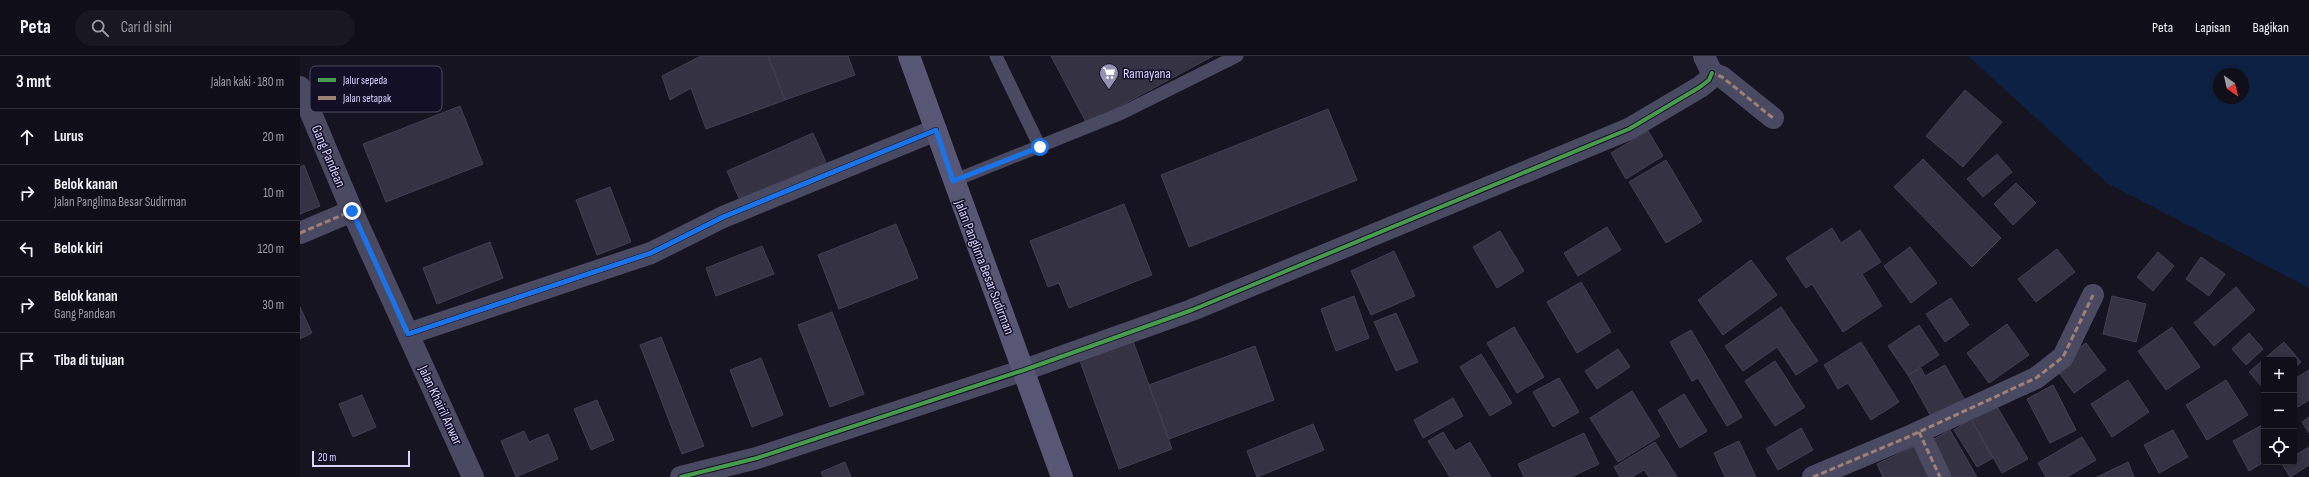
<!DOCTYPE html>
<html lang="id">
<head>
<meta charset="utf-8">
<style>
	body { margin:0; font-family:"Sofia Sans Condensed",sans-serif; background:#191822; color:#f1f3f6 }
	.controls { position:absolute; right:12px; bottom:12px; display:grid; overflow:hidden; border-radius:4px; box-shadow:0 2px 6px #0003 }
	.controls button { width:36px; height:36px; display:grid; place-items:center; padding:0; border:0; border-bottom:1px solid #302f38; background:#100f19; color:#f1f3f6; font:20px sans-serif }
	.compass { position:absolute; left:1913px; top:12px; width:36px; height:36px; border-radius:50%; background:#100f19; box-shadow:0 2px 6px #0003; rotate:146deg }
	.scale { position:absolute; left:12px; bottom:10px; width:98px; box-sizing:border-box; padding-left:4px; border:2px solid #d9d4ff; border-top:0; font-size:11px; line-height:14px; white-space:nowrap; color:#d9d4ff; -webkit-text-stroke:3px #130f26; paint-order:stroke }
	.stop { position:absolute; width:12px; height:12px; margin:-9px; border:3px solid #1a73e8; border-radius:50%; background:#fff }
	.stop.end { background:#1a73e8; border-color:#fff; box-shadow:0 1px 4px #0008 }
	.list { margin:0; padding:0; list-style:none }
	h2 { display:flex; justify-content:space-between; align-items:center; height:52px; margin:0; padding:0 16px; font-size:17px }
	h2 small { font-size:13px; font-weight:400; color:#9c9ca2 }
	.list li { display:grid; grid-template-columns:26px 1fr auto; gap:12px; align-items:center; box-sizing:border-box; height:56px; padding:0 16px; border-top:1px solid #302f38 }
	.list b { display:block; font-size:15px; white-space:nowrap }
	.list p { margin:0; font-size:13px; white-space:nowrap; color:#9c9ca2 }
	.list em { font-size:13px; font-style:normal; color:#9c9ca2 }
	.icon { flex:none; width:22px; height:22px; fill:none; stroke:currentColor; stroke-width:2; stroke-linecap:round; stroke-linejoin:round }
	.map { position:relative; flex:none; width:2009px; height:421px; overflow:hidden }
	header { display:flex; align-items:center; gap:24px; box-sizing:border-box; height:56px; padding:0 20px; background:#100f19; border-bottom:1px solid #302f38 }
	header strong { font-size:19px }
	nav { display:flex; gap:22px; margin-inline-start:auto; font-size:14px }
	.search { width:280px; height:36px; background:#191822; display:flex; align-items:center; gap:10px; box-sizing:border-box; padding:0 14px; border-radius:22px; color:#9c9ca2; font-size:15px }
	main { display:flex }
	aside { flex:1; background:#100f19 }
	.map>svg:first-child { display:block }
</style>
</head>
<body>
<header>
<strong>Peta</strong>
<div class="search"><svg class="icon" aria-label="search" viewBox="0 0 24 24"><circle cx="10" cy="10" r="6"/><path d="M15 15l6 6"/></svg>Cari di sini</div>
<nav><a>Peta</a><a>Lapisan</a><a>Bagikan</a></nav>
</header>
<main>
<aside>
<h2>3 mnt<small>Jalan kaki · 180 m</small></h2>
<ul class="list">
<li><svg class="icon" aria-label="ahead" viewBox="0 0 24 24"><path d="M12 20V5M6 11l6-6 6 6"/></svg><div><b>Lurus</b></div><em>20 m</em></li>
<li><svg class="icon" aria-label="right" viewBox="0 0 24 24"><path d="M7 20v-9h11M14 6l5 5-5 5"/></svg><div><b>Belok kanan</b><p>Jalan Panglima Besar Sudirman</p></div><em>10 m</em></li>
<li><svg class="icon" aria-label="left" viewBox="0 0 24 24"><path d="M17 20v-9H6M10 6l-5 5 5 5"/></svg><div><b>Belok kiri</b></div><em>120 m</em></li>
<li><svg class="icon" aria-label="right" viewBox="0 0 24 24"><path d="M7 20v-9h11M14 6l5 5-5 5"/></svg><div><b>Belok kanan</b><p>Gang Pandean</p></div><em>30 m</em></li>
<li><svg class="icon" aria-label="arrive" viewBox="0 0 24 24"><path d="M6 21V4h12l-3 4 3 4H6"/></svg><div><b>Tiba di tujuan</b></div></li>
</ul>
</aside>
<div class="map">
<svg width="2009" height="421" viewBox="0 0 2009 421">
	<rect width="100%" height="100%" fill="#161421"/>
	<path fill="#0d2144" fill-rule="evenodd" d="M1668,0H2009V232L1807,127ZM1919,18H1943V42H1919Z"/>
	<path fill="#343243" stroke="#433f54" d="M401,0H468L485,44L406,73L391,32L370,44L362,20Z
		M468,0H548L555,19L485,44Z
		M751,0H913L787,68Z
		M1665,34L1702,66L1663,111L1626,80Z
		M160,50L183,108L86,146L63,88Z
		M1028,53L1057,124L889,191L861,119Z
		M1348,75L1363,100L1326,123L1311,97Z
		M513,77L528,111L442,149L427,115Z
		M1697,98L1712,116L1683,141L1667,123Z
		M1623,103L1701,182L1672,211L1594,131Z
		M1366,104L1402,165L1366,187L1329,126Z
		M4,109L20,150L0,158V111Z
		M1716,127L1736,147L1713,169L1694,148Z
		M310,131L331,186L297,199L276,144Z
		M824,148L852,219L769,252L759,227L748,231L730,185Z
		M596,168L618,222L539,253L518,199Z
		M1307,171L1321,194L1278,220L1264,197Z
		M1532,172L1541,187L1560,174L1581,206L1562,218L1582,250L1543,276L1512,228L1506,232L1486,202Z
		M1200,175L1224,215L1197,232L1173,191Z
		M190,186L203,222L137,248L123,212Z
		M462,190L474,218L416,240L406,212Z
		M1610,191L1637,227L1611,247L1584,210Z
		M1757,193L1775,216L1736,246L1718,223Z
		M1094,195L1115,240L1071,259L1051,215Z
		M1858,196L1874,210L1853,235L1837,221Z
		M1901,201L1925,218L1909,240L1886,223Z
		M1451,204L1477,239L1423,279L1398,244Z
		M1281,226L1311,276L1277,297L1247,246Z
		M1936,231L1955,254L1914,290L1894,267Z
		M1054,240L1069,282L1036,295L1021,253Z
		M1812,240L1846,248L1836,286L1803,278Z
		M1651,242L1669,269L1645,286L1626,258Z
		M0,251L12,277L0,283Z
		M1481,251L1518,305L1496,319L1477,291L1443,315L1425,290Z
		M532,256L564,338L530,351L498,269Z
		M1096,257L1118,306L1096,315L1074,266Z
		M1707,268L1729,299L1689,327L1667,297Z
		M1619,269L1639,299L1608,319L1588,290Z
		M1214,271L1244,321L1217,337L1187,287Z
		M1872,271L1900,311L1866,334L1838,295Z
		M1391,274L1442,361L1427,370L1398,322L1392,325L1370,286Z
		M1949,277L1963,293L1946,309L1932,293Z
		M361,281L404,390L382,398L340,289Z
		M833,285L872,393L819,413L780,305Z
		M1561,286L1599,346L1571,364L1548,327L1538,333L1524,309Z
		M1984,286L2001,306L1994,312V304H1964V333L1949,316Z
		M1786,287L1806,314L1774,337L1754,310Z
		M955,290L974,344L869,383L849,329Z
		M1318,293L1330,311L1297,333L1285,315Z
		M1181,298L1212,347L1190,360L1160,311Z
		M461,302L483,359L452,371L430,314Z
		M1475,305L1505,351L1475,370L1445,325Z
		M1645,309L1666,346L1633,364L1608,319L1621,312L1625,320Z
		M2009,314V344L1998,351L1994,345V323Z
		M1259,322L1279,356L1253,371L1233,336Z
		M1828,324L1849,356L1812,381L1791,348Z
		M1926,324L1948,359L1907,384L1886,349Z
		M1753,329L1776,374L1750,387L1727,343Z
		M1332,335L1360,380L1318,406L1290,362Z
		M1384,338L1407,375L1380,392L1358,354Z
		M62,339L76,371L53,381L39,348Z
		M1153,342L1163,360L1123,382L1114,364Z
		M297,344L314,384L291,394L274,353Z
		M1696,349L1728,403L1702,417L1671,363Z
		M2009,361V377L2002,366Z
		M1671,363L1693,402L1677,411L1654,374Z
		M1013,368L1024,394L957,421L947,395Z
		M1964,368V406L1949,415L1933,385Z
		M1501,372L1513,394L1478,414L1466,393Z
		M1650,374L1677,421H1650L1629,386Z
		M1873,374L1888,401L1859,417L1844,389Z
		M224,375L229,386L248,378L258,403L216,421L201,385Z
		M1143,376L1155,395L1170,386L1191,421H1150L1128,385Z
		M1284,377L1299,408L1271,421H1224L1218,408Z
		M1782,381L1796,404L1767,421H1746L1738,407Z
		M1439,385L1456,421H1425L1414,397Z
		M1355,386L1377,421H1349L1344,414L1332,421H1320L1314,411Z
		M1622,387L1638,421H1583L1577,408Z
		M2009,391V409L1990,421L1982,408L1994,406V400Z
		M545,406L551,421H523L521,416Z
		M1828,406L1834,421H1797Z"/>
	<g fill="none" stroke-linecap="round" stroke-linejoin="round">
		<path stroke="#4a4962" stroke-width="13" d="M696,0L740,91
			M653,125L822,57L937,0"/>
		<path stroke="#4a4962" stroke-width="22" d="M1404,0L1412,17L1422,21L1473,62
			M0,31L52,155L173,421
			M0,177L52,155
			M108,278L351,197L423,161L636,74
			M1619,376L1640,421
			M381,421L457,402L724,314L892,254L1329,73L1400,31L1409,24L1412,17
			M1513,421L1608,381L1736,322L1763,301L1793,239"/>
		<path stroke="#575674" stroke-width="22" d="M609,0L762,421"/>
		<path stroke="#9e8076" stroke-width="3" stroke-dasharray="6 3" stroke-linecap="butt" d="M1411,19L1412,17L1422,21L1473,62
			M0,177L52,155
			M1619,376L1640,421
			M1513,421L1608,381L1736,322L1763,301L1793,239"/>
		<defs>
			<path id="cycleway" d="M108,278L351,197L423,161L636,74
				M381,421L457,402L724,314L892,254L1329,73L1400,31L1409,24L1412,17"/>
		</defs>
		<use href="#cycleway" stroke="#130f26" stroke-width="6"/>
		<use href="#cycleway" stroke="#469c4c" stroke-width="4"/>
	</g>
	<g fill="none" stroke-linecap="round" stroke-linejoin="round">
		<path stroke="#1a73e8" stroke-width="5" d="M52,155L108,278L351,197L423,161L636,74L653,125L740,91"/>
	</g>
	<defs>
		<symbol id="supermarket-pin" viewBox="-11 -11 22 30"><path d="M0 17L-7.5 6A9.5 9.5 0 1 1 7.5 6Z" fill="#9591b1" stroke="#130f26"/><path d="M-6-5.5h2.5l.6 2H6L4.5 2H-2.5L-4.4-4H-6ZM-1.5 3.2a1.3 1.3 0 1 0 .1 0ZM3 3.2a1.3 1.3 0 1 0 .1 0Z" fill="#fff"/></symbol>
	</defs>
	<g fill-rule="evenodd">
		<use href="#supermarket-pin" x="798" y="6" width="22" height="30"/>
	</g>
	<g text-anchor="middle" stroke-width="3" stroke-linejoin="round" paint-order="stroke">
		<g font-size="14" fill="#d9d4ff" stroke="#130f26" text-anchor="start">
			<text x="823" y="22">Ramayana</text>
		</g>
		<g font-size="14" fill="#d9d4ff" stroke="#130f26">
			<text transform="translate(29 100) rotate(67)" y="5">Gang Pandean</text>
			<text transform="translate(685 211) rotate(69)" y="5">Jalan Panglima Besar Sudirman</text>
			<text transform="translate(141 349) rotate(65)" y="5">Jalan Khairil Anwar</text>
		</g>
	</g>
	<rect x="10" y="10" width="132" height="46" rx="6" fill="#130f26" stroke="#4e4a67" stroke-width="1"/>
	<rect x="18" y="22" width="18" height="4" fill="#469c4c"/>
	<rect x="18" y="40" width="18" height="4" fill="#9e8076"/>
	<g font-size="11" fill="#d9d4ff">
		<text x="43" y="28">Jalur sepeda</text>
		<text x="43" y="46">Jalan setapak</text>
	</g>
</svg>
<div class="controls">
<button>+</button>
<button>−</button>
<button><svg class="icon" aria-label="locate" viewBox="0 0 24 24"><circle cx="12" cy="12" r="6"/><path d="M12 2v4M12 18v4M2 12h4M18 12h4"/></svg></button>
</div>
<svg class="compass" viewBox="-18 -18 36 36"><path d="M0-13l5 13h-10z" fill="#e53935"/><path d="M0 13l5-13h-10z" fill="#9c9ca2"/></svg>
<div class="scale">20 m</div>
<div class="stop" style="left:740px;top:91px"></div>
<div class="stop end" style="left:52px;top:155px"></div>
</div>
</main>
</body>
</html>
